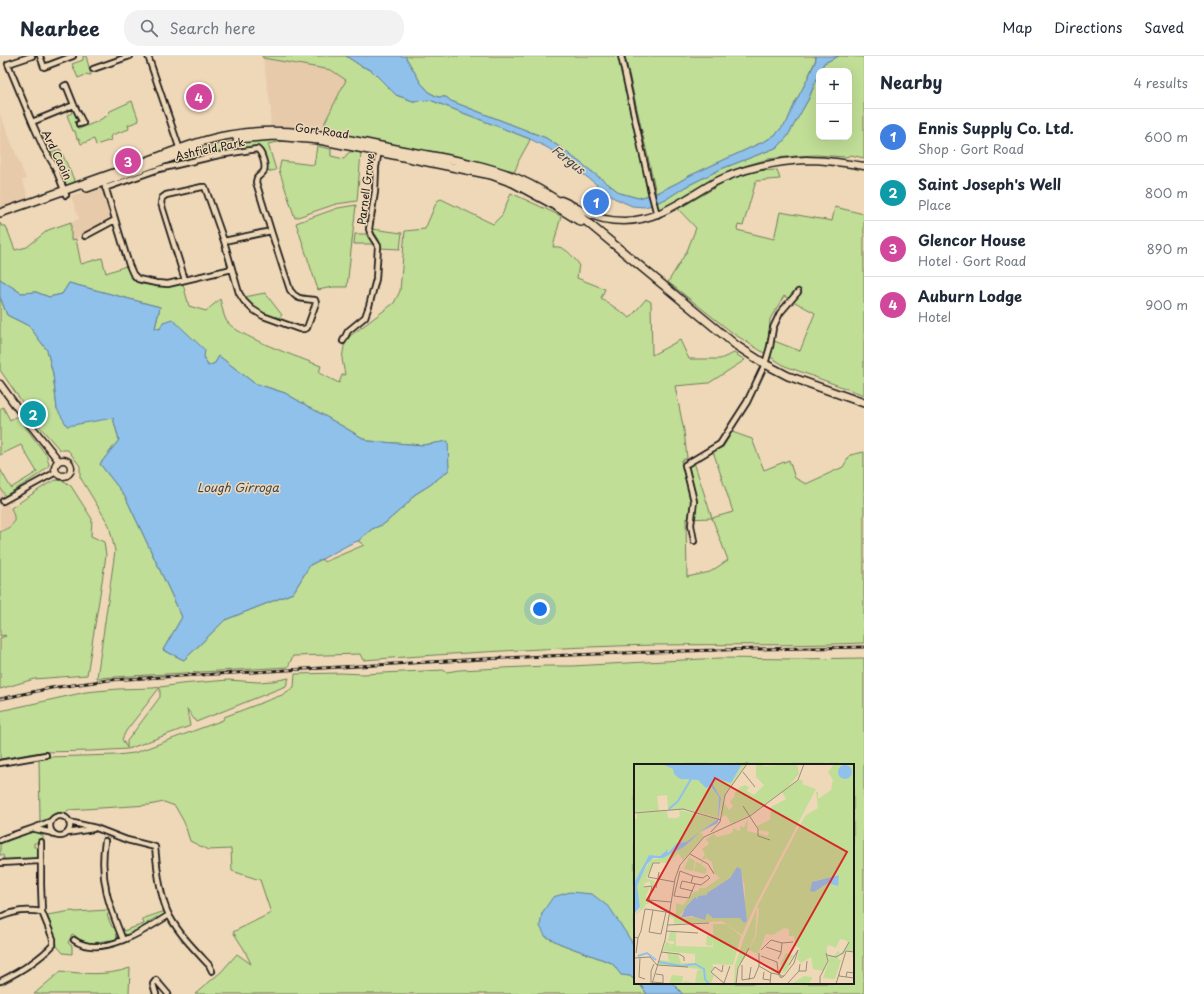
<!DOCTYPE html>
<html lang="en">
<head>
<meta charset="utf-8">
<style>
	body { margin:0; font-family:"Playpen Sans",sans-serif; background:#f2f2f3; color:#1f2937 }
	.controls { position:absolute; right:12px; top:12px; display:grid; overflow:hidden; border-radius:8px; box-shadow:0 4px 16px #0002 }
	.controls button { width:36px; height:36px; display:grid; place-items:center; padding:0; border:0; border-bottom:1px solid #e0e1e3; background:#fff; color:#1f2937; font:20px sans-serif }
	.you { position:absolute; left:540px; top:553px; width:14px; height:14px; margin:-10px; border:3px solid #fff; border-radius:50%; background:#1a73e8; box-shadow:0 0 0 6px #1a73e833 }
	.badge { display:grid; place-items:center; width:26px; height:26px; border-radius:50%; background:#ea580c; color:#fff; font-size:13px; font-weight:700 }
	.pin { position:absolute; translate:-50% -50%; border:2px solid #fff; box-shadow:0 1px 4px #0006 }
	.list { margin:0; padding:0; list-style:none }
	h2 { display:flex; justify-content:space-between; align-items:center; height:52px; margin:0; padding:0 16px; font-size:17px }
	h2 small { font-size:13px; font-weight:400; color:#747a83 }
	.list li { display:grid; grid-template-columns:26px 1fr auto; gap:12px; align-items:center; box-sizing:border-box; height:56px; padding:0 16px; border-top:1px solid #e0e1e3 }
	.list b { display:block; font-size:15px; white-space:nowrap }
	.list p { margin:0; font-size:13px; white-space:nowrap; color:#747a83 }
	.list em { font-size:13px; font-style:normal; color:#747a83 }
	.icon { flex:none; width:22px; height:22px; fill:none; stroke:currentColor; stroke-width:2; stroke-linecap:round; stroke-linejoin:round }
	.map { position:relative; flex:none; width:864px; height:938px; overflow:hidden }
	header { display:flex; align-items:center; gap:24px; box-sizing:border-box; height:56px; padding:0 20px; background:#fff; border-bottom:1px solid #e0e1e3 }
	header strong { font-size:19px }
	nav { display:flex; gap:22px; margin-inline-start:auto; font-size:14px }
	.search { width:280px; height:36px; background:#f2f2f3; display:flex; align-items:center; gap:10px; box-sizing:border-box; padding:0 14px; border-radius:16px; color:#747a83; font-size:15px }
	main { display:flex }
	aside { flex:1; background:#fff }
	.map>svg:first-child { display:block }
</style>
</head>
<body>
<header>
<strong>Nearbee</strong>
<div class="search"><svg class="icon" aria-label="search" viewBox="0 0 24 24"><circle cx="10" cy="10" r="6"/><path d="M15 15l6 6"/></svg>Search here</div>
<nav><a>Map</a><a>Directions</a><a>Saved</a></nav>
</header>
<main>
<div class="map">
<svg width="864" height="938" viewBox="0 0 864 938">
	<rect width="100%" height="100%" fill="#efd8b8"/>
	<filter id="ink" filterUnits="userSpaceOnUse"><feTurbulence type="fractalNoise" baseFrequency=".025" numOctaves="2"/><feDisplacementMap in="SourceGraphic" scale="8" xChannelSelector="R" yChannelSelector="G"/><feConvolveMatrix kernelMatrix="1 2 1 2 8 2 1 2 1" color-interpolation-filters="sRGB"/></filter>
	<g filter="url(#ink)">
		<path fill="#e7caaa" d="M263,2L331,14L346,24L325,66V76L284,71L270,70L271,54Z
			M0,58L26,123L22,124L30,145L0,155Z
			M101,130L111,164L71,185V166L79,163L71,140Z
			M0,432L18,467L0,477Z"/>
		<path fill="#c0de96" stroke="#6e7d59" fill-rule="evenodd" d="M83,0H86L91,19H89L88,18L78,22L72,8L83,4Z
			M262,0H346L361,10L371,14L396,39L413,45L430,44L530,83L529,86L519,104L515,115L325,76V66L346,24L331,14L263,2Z
			M405,0H619L650,139L638,142L620,137L561,92L546,82L451,45L446,41H438L430,37L421,27Z
			M625,0H815L816,3L806,26L795,47L787,66L776,78L767,84L689,120L677,127L656,137Z
			M839,0L864,1V102L851,99L846,101L817,99L796,100L768,103L741,111L714,122L663,153L658,152L656,147L668,142L685,131L721,113L778,91L787,81L808,44L819,18V81H849V15H820L824,7Z
			M132,45L139,65L128,69L129,73L112,79L110,81L111,84L96,89L94,83L81,88L79,83H77L75,75H73L67,59L72,57L71,54H73L77,64L75,66L79,73L96,66L110,58L108,56Z
			M275,82L296,84V86L284,85L268,88L276,114L266,116C267,108 266,96 259,91H256L216,97L166,109L109,128L107,127C151,111 200,89 247,83C256,82 265,82 275,82Z
			M317,90L331,93V100L344,103C348,94 352,95 361,97L357,145L336,148L295,162L279,114L281,105L314,109Z
			M60,93L76,128C71,130 69,130 65,127L51,97Z
			M777,114L780,123L756,125L743,170L738,169L737,174L774,183L780,156L832,165L835,151L864,158V339L785,310L734,278L668,226L687,195L696,172L678,153L735,120L755,115ZM784,240L815,257L800,295L769,283L770,263Z
			M511,137L561,160L553,191C565,189 572,200 579,208L577,222L605,233L601,242L630,262L646,243L651,246L652,299L680,284L689,303H720L734,297L745,304L709,327L675,330L684,375L687,402L681,405L684,417L688,410L694,406L712,462L733,456L713,395L723,391L732,376L752,383L764,414L789,404L795,422L806,428L843,411L850,399L864,396V587C794,590 725,588 656,589C558,591 460,597 363,604L360,598L293,600L288,611L97,622L115,495L109,469L80,421V410L68,394H60L32,362L36,354L30,350L24,349L0,314V241L7,259L29,270L47,294L53,318L57,353L113,362L119,384L100,408L125,440L182,561L163,594L184,604L225,564L293,537L310,509L322,503L324,506L364,489L358,485L372,473L384,468L407,448L414,439L430,429L449,414L447,386L423,389L368,385L285,337L254,327L219,300L215,307L208,310L204,301L160,273L155,272L160,251L69,227L62,238L49,241L36,236L21,237L0,223V167L2,170H6L15,194L27,191L48,174L71,166V184L76,183L81,208L102,202L106,217L126,210L130,219L134,225L142,228L165,231L183,228L189,250L206,255L220,243C222,250 223,258 226,264C233,279 303,303 321,310L319,317L339,327L342,319H345L342,303L344,290L350,280L394,247L400,235L405,175L425,173L437,145L441,143L493,168L502,159ZM712,462L728,504L710,516L687,521L686,463Z
			M356,149L347,231H333L318,234L296,167L338,152Z
			M372,173L402,177L400,193L380,192L379,184Z
			M355,178H367L374,188H354Z
			M265,237L282,259L277,263L254,252L244,241Z
			M3,351L10,364L17,360L47,400L49,409C43,418 15,433 5,440L0,431V413L11,432L37,416L21,389L0,399V353Z
			M56,424L64,425L71,430L92,463L91,480L104,486L106,499L104,513L87,619L34,623L0,633V582L6,580L5,579L0,580V476C13,470 18,467 11,452L49,427Z
			M720,602L794,603L864,602V938H683L672,927H853V709H635V891L545,880L561,888L612,907L621,918L630,920L635,924V927H639L647,938H195L221,916L237,898L251,908L244,893L233,876L271,857L260,824L232,815L231,793L208,794L190,785L184,766L175,750L164,746L149,749L68,754L66,758C57,755 52,759 46,766L40,765L39,704L46,701L117,699L134,697L223,664L224,661L282,639L294,631L295,618L341,617L363,618L443,614L447,616L459,614L546,610H572Z
			M289,622L286,630L196,666L187,653L190,670L128,693L92,695L41,696L0,703V655L86,636L118,633L153,632L181,628L228,624L258,626L273,625ZM160,631V641L127,685V692L122,683L126,675Z
			M37,776L43,777V782L40,783L37,787H34V791H36L39,794C39,799 40,802 35,804H7L4,803L3,799H0V788C11,781 24,777 37,776Z
			M107,854L110,856L107,859L112,871L116,872L117,880L116,883L112,885L110,884L97,886L95,888C91,887 84,888 80,885C77,882 77,880 72,878L68,887L72,890V898L63,897L57,890L56,882L47,859L72,855L76,856Z
			M165,855L164,860L160,863L157,861L147,867V870L130,879H127L124,878L123,875L144,868L142,863Z
			M130,912L129,938H34L61,915C84,918 107,920 130,912Z"/>
		<path fill="#8fc1eb" stroke="#617f98" d="M346,0H405L421,27L430,37L438,41H446L451,45L546,82L561,92L620,137L638,142L650,139L653,149L644,151L632,150L614,142L561,101L548,92L530,83L430,44L413,45L396,39L371,14L361,10Z
			M815,0H839L824,7L820,15H819V18L808,44L787,81L778,91L721,113L685,131L668,142L656,147L653,139L677,127L689,120L767,84L776,78L787,66L795,47L806,26L816,4Z
			M0,223L21,237L36,236L49,241L62,238L69,227L160,251L155,272L160,273L163,266L172,263L205,294L204,301L208,310L215,307L219,300L254,327L285,337L368,385L423,389L448,385L449,414L430,429L414,439L407,448L384,468L372,473L358,485L350,488L322,503L310,509L293,537L225,564L184,604L163,594L182,561L125,440L100,408L119,384L113,362L67,370L57,353L53,318L47,294L29,270L7,259L0,241Z
			M570,836L592,838L610,852L635,891V924L630,920L621,919L612,907L561,888L545,880L540,870L542,857L553,841Z
			M639,927H672L683,938H647Z"/>
		<g fill="none" stroke-linecap="round" stroke-linejoin="round">
			<defs>
				<path id="minor" d="M32,0L8,8L32,66L43,91L55,111L66,139
					M40,0L44,11L73,0
					M148,0L180,94
					M621,0L651,136L657,159
					M93,13L130,0
					M64,30L66,29L74,49L83,67L79,68
					M32,66L74,49
					M105,130L129,209L133,218L138,223L156,227L168,228L232,213
					M105,132L159,113L219,99L257,93C262,96 266,109 264,115C262,118 259,120 257,122L256,126L271,175L224,185
					M85,180L115,164
					M185,224L161,147L162,142L166,139L202,131H205L224,185L239,237L244,245L252,253L263,260L299,273H304L307,272L316,247L315,244C303,242 298,245 290,234L271,175
					M343,285L348,275L365,261L369,250L376,223L378,190L371,179L369,173L375,136L376,111L379,94
					M3,445L56,416
					M694,485L691,469L694,445L685,409L720,388L747,346L765,308L770,291L773,272L780,257L798,236
					M0,707L46,699
					M50 770a10 10 0 1 1 20 0a10 10 0 1 1-20 0Z
					M69,766L96,772L127,784L155,791C157,811 160,843 170,861C180,879 195,894 209,909L212,915
					M35,773L53,777
					M67,777L93,773
					M0,784C17,777 34,773 51,765
					M105,785C99,823 109,850 123,884
					M0,807L40,805
					M0,861C16,855 25,853 42,856
					M74,884C100,903 146,874 169,859
					M1,925C19,916 39,904 53,889V883L42,856L41,829V786
					M156,938L153,928L156,924L168,938"/>
				<path id="tertiary" d="M561,144C569,147 577,152 585,156C596,162 611,165 624,165C658,165 686,142 715,126C741,113 777,105 806,104C826,104 845,107 864,110
					M0,328L24,361L59,405
					M55 412a8 8 0 1 1 16 0a8 8 0 1 1-16 0Z"/>
				<path id="secondary" d="M237,83L274,80L319,84L379,96L491,119L513,127L552,148L581,166
					M87,132L198,92
					M0,157C47,141 93,124 139,108C169,97 199,84 230,79C289,68 349,84 406,95C442,102 480,107 514,121C539,131 561,146 582,162L737,290L765,308L788,320L864,347"/>
			</defs>
			<use href="#minor" stroke="#1c1c1c" stroke-width="8"/>
			<use href="#tertiary" stroke="#1c1c1c" stroke-width="9"/>
			<use href="#secondary" stroke="#1c1c1c" stroke-width="10"/>
			<use href="#minor" stroke="#efd8b8" stroke-width="4.5"/>
			<use href="#tertiary" stroke="#efd8b8" stroke-width="6"/>
			<use href="#secondary" stroke="#efd8b8" stroke-width="7"/>
			<defs>
				<path id="rail" d="M0,643L51,632L109,624C228,618 346,610 465,604C598,597 731,593 864,591"/>
			</defs>
			<use href="#rail" stroke="#1c1c1c" stroke-width="3"/>
			<use href="#rail" stroke="#efd8b8" stroke-width="1.5" stroke-dasharray="4.5" stroke-linecap="butt"/>
		</g>
	</g>
	<g text-anchor="middle" stroke-width="3" stroke-linejoin="round" paint-order="stroke">
		<g font-size="11" fill="#1c1c1c" stroke="#efd8b8">
			<text transform="translate(322 75) rotate(8)" y="4">Gort Road</text>
			<text transform="translate(210 93) rotate(-12)" y="4">Ashfield Park</text>
			<text transform="translate(57 99) rotate(64)" y="4">Ard Caoin</text>
			<text transform="translate(366 133) rotate(-83)" y="4">Parnell Grove</text>
		</g>
		<g font-size="12" font-style="italic" fill="#394550" stroke="#efd8b8">
			<text transform="translate(568 104) rotate(38)" y="4">Fergus</text>
			<text x="238" y="436">Lough Girroga</text>
		</g>
	</g>
	<g transform="translate(634 708)">
		<rect width="220" height="220" fill="#efd8b8"/>
		<path d="M0,0H28L39,5L46,15L64,16L77,21L85,33L84,54L53,45L34,46L33,31L23,32L25,47L0,48ZM108,0H112L90,32L85,55L87,34L79,21V16L84,15L97,19ZM122,0L131,2L163,0L165,10L154,23L118,50L97,60L92,51L88,53V39L91,36L90,39L95,46L99,42L96,38L101,32L100,30L106,23L111,21L115,23L113,27L120,31L130,21L122,13ZM200,0H220V188L212,186L209,191H205L204,195L207,196L201,215L189,214L195,196L194,192H200L204,187L206,188L203,192L207,189L215,179L211,176L206,175L202,184L195,181L193,183V197L189,207L179,205L177,193L167,199L163,195L166,184L161,182L160,172H155V165L150,164L139,171L132,170L124,190L115,186L122,172L125,146L123,143L167,59L172,51L184,44L182,28H184V35L197,26L199,16L194,8ZM205,111L201,121L194,119L180,128L181,117ZM165,16H169L168,20L182,25L121,142L108,171L88,157L40,160V154L36,153V149H42V139L49,141L60,128L65,127V124H71L86,114L80,109L78,98L72,94L67,97L71,90L68,85L75,80L72,75L80,70L83,73L95,70L99,68V64L106,67V62L110,63L114,55L113,67L134,72L135,68L125,66L123,62L136,56L137,43L152,35L148,28ZM101,107L107,109L111,123L110,159L107,154H79L73,148L62,153L44,154L61,133L64,136L73,131V129L96,114ZM45,46L84,55L83,57L52,78L43,80L35,88L32,87L26,92L15,91L0,120V55H3V49L33,47L34,54H43L46,52ZM66,68L70,72L49,96L44,89L34,99L20,98L12,114L21,117L19,124L22,127H20L15,117L10,120L11,124L16,123L12,132L15,140H12L10,144L0,152L6,145L2,122L16,96L30,93L50,83ZM55,93L61,97L59,107L50,105ZM62,98L66,100L69,98L67,101L73,105L71,110L60,107ZM123,144L121,172L111,194L104,202L102,220H100L101,201L110,174ZM79,160H92L107,172L99,201L78,200L80,203L76,209L80,211L77,220H49L50,217L61,219L63,207L66,205L25,201V196L35,197L33,189L44,190L47,199H61V190L29,187L32,177L36,180V185L37,180H40V177H34L36,168H42V182L79,183ZM73,171L80,172L78,182L72,181ZM152,189L160,192L154,198L155,203L151,208L145,210L135,207L149,208L147,199ZM38,211L49,212L48,220H35ZM170,212L178,213L177,217L173,220L159,219Z" fill="#c0de96" fill-rule="evenodd"/>
		<path d="M28,0H108L97,19L84,15L79,16V21L87,34L84,59L66,68L50,83L29,94H19L13,100L3,122L6,143L0,150V119L15,91L26,92L34,85L33,88H35L43,79L52,78L84,55L85,33L77,22L72,24L64,16L46,15L40,10L39,5ZM204 8a7 7 0 1 1 14 0a7 7 0 1 1-14 0ZM103,103L107,105L113,157L110,159L106,154H79L73,149L71,156L58,152L43,154L48,152L51,144L61,133L64,135V132L73,131V129L96,114ZM205,111L204,122L194,119L180,128L176,127L178,118Z" fill="#8fc1eb"/>
		<path fill="none" stroke="#8fc1eb" stroke-width="2" d="M35,45L44,37L57,15M4,192L13,189L22,196M25,198L48,202L61,200L70,205L71,215L75,220"/>
		<path fill="none" stroke="#9b8d7a" stroke-width="1" d="M109,8L121,23M109,42L124,65V72L136,76M0,49L49,45L87,56M77,68L86,58L91,31L113,0M56,90L74,100L80,110M26,99H19L14,113L41,118M59,112L69,114L73,111L76,114L67,121L48,117L46,124L59,127M10,123L18,122L15,136L37,138M22,124L25,108M40,132L46,107L59,112L57,119M40,132L55,134L61,120M19,146L32,148M34,161L75,159M32,167L64,169M0,173L4,174L7,167L11,145L19,146L15,168L27,170L32,148H35M132,183L147,188M127,186L137,176L148,179L159,178M27,188L45,190L50,193V197M2,189L4,174M125,189V202L137,209M193,191L202,193L209,189L215,178M127,192L143,198L144,208M0,194L16,193L23,201M6,194L5,213L11,215M144,195L147,189L148,179M166,200L165,207H172L173,197M23,201L54,203M89,201L88,208L81,203L77,208L91,220M108,201V216L120,214L125,202M130,208L129,215L136,216M144,210L147,214L150,212H146M205,210V212L220,214M150,212L160,199L164,186L155,201M212,213L213,208L220,209M115,216L117,203M19,218L29,219V211L22,210M17,219V207L20,200M90,219L96,202M18,220L31,176L41,115L46,101L70,73L116,52L164,16L170,0M102,220L104,204L115,184M136,220L137,209L147,211M153,220L165,207M186,220V213L194,197L192,189M202,220L212,187L220,188"/>
		<path fill="#d62828" fill-opacity="0.15" stroke="#d62828" stroke-width="2" d="M81,14L213,88L145,209L13,136Z"/>
		<rect width="220" height="220" fill="none" stroke="#1c1c1c" stroke-width="2"/>
	</g>
</svg>
<div class="controls">
<button>+</button>
<button>−</button>
</div>
<div class="you"></div>
<div class="pin badge" style="left:596px;top:146px;background:#3f7fe0">1</div>
<div class="pin badge" style="left:33px;top:358px;background:#0f9aa8">2</div>
<div class="pin badge" style="left:128px;top:105px;background:#d1479c">3</div>
<div class="pin badge" style="left:199px;top:41px;background:#d1479c">4</div>
</div>
<aside>
<h2>Nearby<small>4 results</small></h2>
<ul class="list">
<li><span class="badge" style="background:#3f7fe0">1</span><div><b>Ennis Supply Co. Ltd.</b><p>Shop · Gort Road</p></div><em>600 m</em></li>
<li><span class="badge" style="background:#0f9aa8">2</span><div><b>Saint Joseph's Well</b><p>Place</p></div><em>800 m</em></li>
<li><span class="badge" style="background:#d1479c">3</span><div><b>Glencor House</b><p>Hotel · Gort Road</p></div><em>890 m</em></li>
<li><span class="badge" style="background:#d1479c">4</span><div><b>Auburn Lodge</b><p>Hotel</p></div><em>900 m</em></li>
</ul>
</aside>
</main>
</body>
</html>
